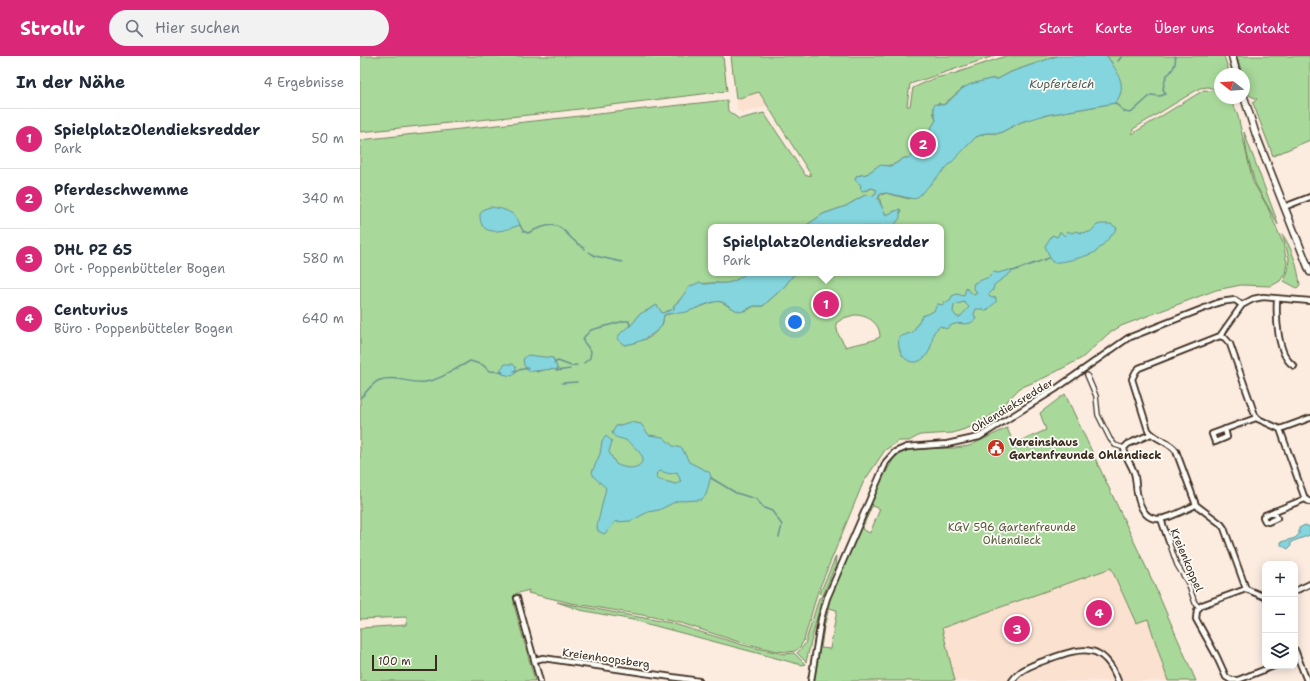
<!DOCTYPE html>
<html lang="de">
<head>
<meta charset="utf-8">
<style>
	body { margin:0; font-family:"Shantell Sans",sans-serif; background:#f2f2f3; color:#1f2937 }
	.controls { position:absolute; right:12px; bottom:12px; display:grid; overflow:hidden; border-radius:8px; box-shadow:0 2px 10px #0003 }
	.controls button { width:36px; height:36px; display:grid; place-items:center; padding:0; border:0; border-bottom:1px solid #e0e1e3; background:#fff; color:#1f2937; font:20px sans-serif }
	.compass { position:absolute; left:854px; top:12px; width:36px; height:36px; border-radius:50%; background:#fff; box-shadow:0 2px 10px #0003; rotate:287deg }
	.scale { position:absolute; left:12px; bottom:10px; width:65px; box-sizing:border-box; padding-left:4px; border:2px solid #3b2a1e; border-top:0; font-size:11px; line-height:14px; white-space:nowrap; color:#3b2a1e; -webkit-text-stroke:3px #fdfcf7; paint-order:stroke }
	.you { position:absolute; left:435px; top:266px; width:14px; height:14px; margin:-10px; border:3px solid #fff; border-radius:50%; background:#1a73e8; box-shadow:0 0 0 6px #1a73e833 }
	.badge { display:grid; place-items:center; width:26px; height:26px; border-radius:50%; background:#db2777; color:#fff; font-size:13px; font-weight:700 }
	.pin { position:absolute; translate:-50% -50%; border:2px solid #fff; box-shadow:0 1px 4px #0006 }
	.popup { position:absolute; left:348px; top:168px; width:236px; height:52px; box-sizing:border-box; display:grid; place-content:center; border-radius:8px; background:#fff; filter:drop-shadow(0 1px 3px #0005); font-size:13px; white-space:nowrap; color:#747a83 }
	.popup b { font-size:15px; color:#1f2937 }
	.popup::after { content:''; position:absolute; left:50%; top:100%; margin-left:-8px; border:8px solid transparent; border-top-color:#fff }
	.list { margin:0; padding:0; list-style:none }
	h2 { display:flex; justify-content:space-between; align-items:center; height:52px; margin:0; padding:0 16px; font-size:17px }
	h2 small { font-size:13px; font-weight:400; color:#747a83 }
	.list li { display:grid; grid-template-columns:26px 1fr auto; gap:12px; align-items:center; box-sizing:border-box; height:60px; padding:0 16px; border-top:1px solid #e0e1e3 }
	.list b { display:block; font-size:15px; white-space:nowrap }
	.list p { margin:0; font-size:13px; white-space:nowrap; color:#747a83 }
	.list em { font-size:13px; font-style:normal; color:#747a83 }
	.icon { flex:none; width:22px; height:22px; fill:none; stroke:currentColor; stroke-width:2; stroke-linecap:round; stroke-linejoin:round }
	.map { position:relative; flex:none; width:950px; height:625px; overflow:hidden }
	header { display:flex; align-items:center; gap:24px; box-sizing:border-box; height:56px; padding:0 20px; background:#db2777; color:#fff }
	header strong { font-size:19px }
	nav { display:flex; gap:22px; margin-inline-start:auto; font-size:14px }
	.search { width:280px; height:36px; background:#f2f2f3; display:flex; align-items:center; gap:10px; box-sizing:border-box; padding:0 14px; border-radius:22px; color:#747a83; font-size:15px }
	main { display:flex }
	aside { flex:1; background:#fff }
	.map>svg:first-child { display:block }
</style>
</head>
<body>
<header>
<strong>Strollr</strong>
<div class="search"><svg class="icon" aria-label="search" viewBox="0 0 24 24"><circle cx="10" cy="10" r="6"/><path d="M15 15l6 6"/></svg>Hier suchen</div>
<nav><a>Start</a><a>Karte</a><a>Über uns</a><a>Kontakt</a></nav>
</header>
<main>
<aside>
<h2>In der Nähe<small>4 Ergebnisse</small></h2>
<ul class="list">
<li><span class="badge">1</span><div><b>SpielplatzOlendieksredder</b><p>Park</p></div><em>50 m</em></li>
<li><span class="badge">2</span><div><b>Pferdeschwemme</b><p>Ort</p></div><em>340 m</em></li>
<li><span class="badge">3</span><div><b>DHL PZ 65</b><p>Ort · Poppenbütteler Bogen</p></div><em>580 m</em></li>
<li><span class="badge">4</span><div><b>Centurius</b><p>Büro · Poppenbütteler Bogen</p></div><em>640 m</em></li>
</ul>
</aside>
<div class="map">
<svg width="950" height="625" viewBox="0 0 950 625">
	<rect width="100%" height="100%" fill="#fcece0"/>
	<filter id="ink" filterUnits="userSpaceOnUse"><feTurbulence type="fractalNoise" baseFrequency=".025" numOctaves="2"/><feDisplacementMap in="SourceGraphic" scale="8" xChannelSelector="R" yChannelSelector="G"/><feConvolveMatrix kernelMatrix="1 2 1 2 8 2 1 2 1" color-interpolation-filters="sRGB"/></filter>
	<g filter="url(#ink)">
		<path fill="#fbe1d0" d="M399,36L407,50L383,57L377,54L376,43Z
			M751,512L776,566L788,563L808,625H595L582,572Z"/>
		<path fill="#a8d99a" stroke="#72825c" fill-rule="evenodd" d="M0,0H363L367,35L178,58L0,76Z
			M371,0H634L550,28L547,50H550L553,32L575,22L593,18L646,0H697L651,16L638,23H630L603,32L583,49L578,47L573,56L576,64L558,94L549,102H544L535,108L515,112L507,118L496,120L506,135L512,132L517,134L514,140L505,139L486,150L463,158L444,171H351V217H386C366,234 362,224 341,228C328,231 324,242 314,249V253L302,257L294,250L285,257L278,259L275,266L258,281L264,289L289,282L302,270L304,259L337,252L356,245L362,246L371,252L386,255L394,250H403L424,231L435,217H463L461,219L466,223L476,217H581V171H533L541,156L540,153L526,159L521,149L519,140L526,137L549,143L616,81L626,77H640L661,66L681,60L755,47L752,7L747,0H864L870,18H860V35L848,31L840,32L773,73L772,78L844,34L854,35L860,37V42L870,44L877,56L893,126L907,150L923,187L927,207L925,218L920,225L911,230L881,229L856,234L761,270L748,278L722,302L686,321L660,332L636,356L617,369L593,377L560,379L549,385H539L525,394L503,427L457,538L444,584L440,591L435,595L428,596L416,595L376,585L324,568L288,560L211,547L168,537L169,534L155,538L154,549L175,625H0V572L46,569L47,561L0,563V84L367,44L368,55L379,63L404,57L446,120L451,119L399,36L376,43ZM494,259C508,259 520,267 520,281C509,287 497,287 486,291L478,278L476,267L484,262ZM193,302L198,314L191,312L176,316Z
			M877,0H950V84L913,100L893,47L897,43L889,39L884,18H882Z
			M884,76L916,162L918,169L895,127L887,98Z
			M922,178C932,191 938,212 940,229L937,232L924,225L928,215L929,202Z
			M705,338L793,526L836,625H808L788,563L776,567L751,512L582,572L595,625H453L463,560L470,540L520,427L534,402L547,393L595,392L609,390L647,372L654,388L686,374L680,357ZM512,450L520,453L510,477L502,473ZM469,552L477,554L470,593L461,592L464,571Z
			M476,500L475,510L463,540L460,537Z
			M461,541H462L446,606L437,597L445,588L459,542Z
			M197,546L311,567L383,589L424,598L434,597L445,608L442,609L273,564L220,554Z"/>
		<path fill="#84d5dd" stroke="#679191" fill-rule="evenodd" d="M697,0H747C757,15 769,31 755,47L681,60L661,66L640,77H626L616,81L559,140L554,143L526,137L520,138L518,143L526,159L540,153V162L533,171H444L463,158L486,150L505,139L514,140L517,134L512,132L503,135L500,133L501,129L495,124L496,120L507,118L519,109L530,110L535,108L544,102H549L558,94L576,64L573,51L575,48L583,49L587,47L603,32L611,28L630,23H638L651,16Z
			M130,151C142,152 157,156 160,169C146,174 119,184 120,158L124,153Z
			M741,168H751L757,172C756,175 739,193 737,195C730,200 699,208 692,206L685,190L692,179L697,181L700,176L705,180L708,175L712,177L716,175L721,177L730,176L737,169Z
			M649,214L653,215L634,229L633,234L628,239L632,242L636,241V246L626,255L623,253H616L614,258L616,263C608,271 603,266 595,268C591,269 589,271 586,273L580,270L574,276C572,283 572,291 568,297C555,317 535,301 539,281L553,276L562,260L574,255L577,248L584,249V245L586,247L590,245L592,240L597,238L604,240L606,232L614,239L617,237L613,231L614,227L629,221L634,216L638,217ZM604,246L609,251L600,261H597L593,256L594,249Z
			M386,217H435L424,231L403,250H394L381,256C373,254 369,249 362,246C354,243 334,254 326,256C319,258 312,256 304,259L302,270C290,281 280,287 264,289L257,283C261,272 275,270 278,259L297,249L302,257L314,253V249L319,245L329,231L340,226C345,230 350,227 356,227C369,228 375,226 386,217Z
			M168,299L193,302L198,314C188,312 178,316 168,315L164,309L163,303Z
			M145,308H153L156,311V317L152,320L142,318L140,314Z
			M271,366L281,368L289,379L303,381L313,390L322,392L329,406L349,416L351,420L346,439L341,444L317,445L299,454L288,456L271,465L255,466L249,474L244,478L238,475L237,470L246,432L234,421L232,416L240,398L242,385L246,380L252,385L249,396L256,408C265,413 281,415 283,402C281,397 271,387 267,385C261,381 256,384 252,377L256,370ZM300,415L310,418L317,416L321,426L316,428L297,423L296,418Z
			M945,469L950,471V479L931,486V490L928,493L921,489V486L935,482L939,478V472Z"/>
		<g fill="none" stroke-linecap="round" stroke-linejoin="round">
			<path stroke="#679191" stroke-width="1.5" d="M758,5L762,0
				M755,47L765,56L771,57L791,39L800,40L806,38L803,33L806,20C812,16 817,8 815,0
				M160,169L163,175L168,177C205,159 198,176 225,193
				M229,196L235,200L262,206
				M653,215L689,202
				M194,307L198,305L211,310L217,309
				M224,307L230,302L231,295L223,285L224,281L231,274L264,265H269L270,270
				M154,315L168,312
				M196,315L210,313
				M202,327L217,326
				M0,342C7,337 12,326 20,324C35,319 50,328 65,326C80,324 97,312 110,305L123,309L129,315L143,316
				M351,422L376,437L396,443L404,452L412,455L422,469L419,481"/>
			<defs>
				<path id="pedestrian" d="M727,319L736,340L738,359L750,383L755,389L764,392
					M809,486L817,509L828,527L835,547L839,551"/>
				<path id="minor" d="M924,151L950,141
					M917,243C916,262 917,299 934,310
					M860,280L865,282L870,288L896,362L920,373L945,443L950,446
					M865,373L867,381L855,386L852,378L896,362
					M920,373L950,362
					M791,378L768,388L764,392C765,403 774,411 775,421C776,426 776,432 777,437C785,479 810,460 836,449
					M914,455L917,462L908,466L905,465L903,461L905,459L945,443
					M801,463L809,486
					M886,533L842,549L837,554L836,563L856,599L866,621L871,624H878L914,610
					M935,535L950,528
					M905,541L886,533L864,472L861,468L836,449L816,395C809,385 795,384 788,374L772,323L776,315L779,312L860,280L882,249L893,243L903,241L950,245
					M157,542L180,625
					M935,594L947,625
					M175,604L183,602L339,625
					M451,625L461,563L467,542L526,406L535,396L547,391L587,388L619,381L697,332L768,282L860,246L875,244L882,249
					M652,625C661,612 675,608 689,603C722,591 744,586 758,625"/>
				<path id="secondary" d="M872,0L877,18
					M884,41L896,79L950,216"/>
			</defs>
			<use href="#pedestrian" stroke="#3b2a1e" stroke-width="6"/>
			<use href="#minor" stroke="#3b2a1e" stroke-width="8"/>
			<use href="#secondary" stroke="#3b2a1e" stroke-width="9"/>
			<use href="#pedestrian" stroke="#fdfcf7" stroke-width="3.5"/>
			<use href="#minor" stroke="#fdfcf7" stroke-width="4.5"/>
			<use href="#secondary" stroke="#fdfcf7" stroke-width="6"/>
		</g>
	</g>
	<defs>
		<symbol id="civic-disc" viewBox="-11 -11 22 22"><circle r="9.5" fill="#c8321e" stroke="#fdfcf7"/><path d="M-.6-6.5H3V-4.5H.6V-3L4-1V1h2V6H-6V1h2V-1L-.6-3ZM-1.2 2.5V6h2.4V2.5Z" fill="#fff"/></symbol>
	</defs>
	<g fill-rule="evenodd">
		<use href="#civic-disc" x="626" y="382" width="20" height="20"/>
	</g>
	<g text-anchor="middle" stroke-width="3.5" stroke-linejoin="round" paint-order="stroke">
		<g font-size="11" fill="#3b2a1e" stroke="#fdfcf7">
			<text transform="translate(652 349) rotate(-31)" y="4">Ohlendieksredder</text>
			<text transform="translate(827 504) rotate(67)" y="4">Kreienkoppel</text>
			<text transform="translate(246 602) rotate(8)" y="4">Kreienhoopsberg</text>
		</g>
		<g font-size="11" font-weight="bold" fill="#3b2a1e" stroke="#fdfcf7" text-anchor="start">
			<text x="649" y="390">Vereinshaus<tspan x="649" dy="13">Gartenfreunde Ohlendieck</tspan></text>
		</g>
		<g font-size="11" fill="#56563d" stroke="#fdfcf7">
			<text x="652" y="475">KGV 596 Gartenfreunde<tspan x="652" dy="13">Ohlendieck</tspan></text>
		</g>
		<g font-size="12" font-style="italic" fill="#515d57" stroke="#fdfcf7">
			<text x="702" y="32">Kupferteich</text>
		</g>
	</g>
</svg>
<div class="controls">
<button>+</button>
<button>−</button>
<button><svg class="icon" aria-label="layers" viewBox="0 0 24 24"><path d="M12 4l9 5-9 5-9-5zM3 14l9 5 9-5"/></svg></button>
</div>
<svg class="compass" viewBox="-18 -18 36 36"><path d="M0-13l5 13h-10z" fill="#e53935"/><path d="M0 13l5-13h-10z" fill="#747a83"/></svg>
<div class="scale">100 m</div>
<div class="you"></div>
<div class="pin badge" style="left:466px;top:248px">1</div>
<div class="popup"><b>SpielplatzOlendieksredder</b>Park</div>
<div class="pin badge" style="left:563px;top:88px">2</div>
<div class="pin badge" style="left:657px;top:573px">3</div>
<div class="pin badge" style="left:739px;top:557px">4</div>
</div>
</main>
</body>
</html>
